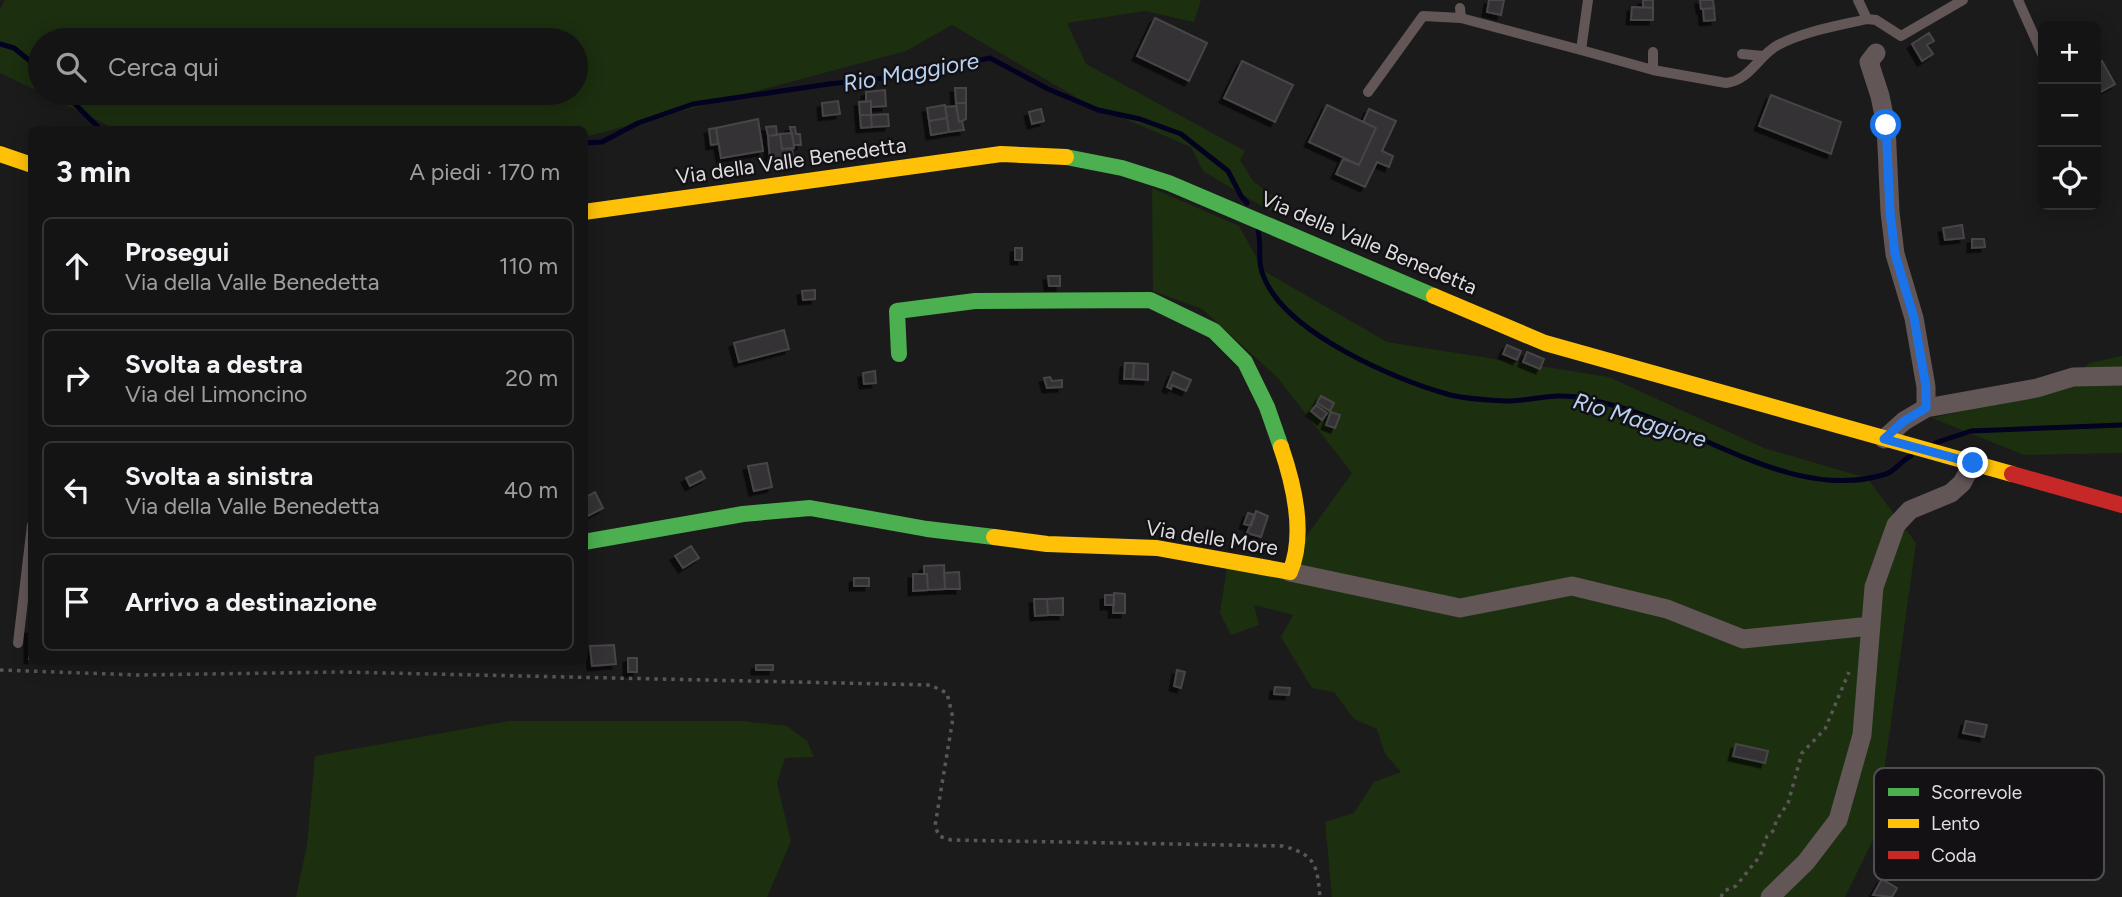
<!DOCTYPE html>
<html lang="it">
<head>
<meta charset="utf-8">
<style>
	body { margin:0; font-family:Figtree,sans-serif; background:#222122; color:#f1f3f6 }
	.controls { position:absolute; right:21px; top:21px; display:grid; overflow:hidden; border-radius:10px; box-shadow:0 4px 18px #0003 }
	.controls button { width:63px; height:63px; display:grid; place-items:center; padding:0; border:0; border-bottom:2px solid #343334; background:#151415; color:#f1f3f6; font:35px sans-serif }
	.stop { position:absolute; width:21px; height:21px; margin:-16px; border:5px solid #1a73e8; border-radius:50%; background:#fff }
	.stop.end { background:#1a73e8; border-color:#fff; box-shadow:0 2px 7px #0008 }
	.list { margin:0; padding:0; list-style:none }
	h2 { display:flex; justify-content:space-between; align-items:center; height:91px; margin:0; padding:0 28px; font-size:30px }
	h2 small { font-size:23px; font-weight:400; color:#9d9ea0 }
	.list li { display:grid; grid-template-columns:46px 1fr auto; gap:21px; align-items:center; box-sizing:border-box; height:98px; margin:0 14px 14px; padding:0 14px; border:2px solid #343334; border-radius:10px }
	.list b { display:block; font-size:26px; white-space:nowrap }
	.list p { margin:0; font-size:23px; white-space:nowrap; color:#9d9ea0 }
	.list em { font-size:23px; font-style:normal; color:#9d9ea0 }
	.icon { flex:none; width:38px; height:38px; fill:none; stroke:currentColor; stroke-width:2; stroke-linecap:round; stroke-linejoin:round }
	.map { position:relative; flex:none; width:2122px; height:897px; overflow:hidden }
	.search { position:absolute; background:#151415; box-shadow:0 4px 18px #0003; left:28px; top:28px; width:560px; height:77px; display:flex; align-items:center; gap:18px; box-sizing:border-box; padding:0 24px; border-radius:38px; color:#9d9ea0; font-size:26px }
	.panel { position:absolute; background:#151415; box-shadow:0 4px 18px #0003; left:28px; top:126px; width:560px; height:539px; border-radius:10px }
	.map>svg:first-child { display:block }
</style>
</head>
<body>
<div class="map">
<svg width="2122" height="897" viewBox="0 0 2122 897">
	<defs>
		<filter id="shadow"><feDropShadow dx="-4.5" dy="4.5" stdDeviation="0" flood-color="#0009"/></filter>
	</defs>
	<rect width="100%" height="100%" fill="#1c1b1c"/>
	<path fill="#1c2f0f" d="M5,0H1201L1194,22L1145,11L1067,23L1086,64L1245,151L1240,160L1253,181L1279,201L1270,211L1203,171L1191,147L1083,101L952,25L906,51L585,137L584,130L115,129L41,93H576V40H40V92L0,73V9Z
		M1152,188L1239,226L1264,271L1387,342L1609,377L1764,448L1867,478L1916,543L1875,836L1845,897H1332L1325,822L1354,813L1374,782L1401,772L1385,754L1377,729L1354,719L1334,692L1312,688L1281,637L1293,615L1254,605L1259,625L1231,635L1220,613L1227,567L1282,570L1352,473L1277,377L1202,309L1153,291Z
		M2122,356V453L2024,455L1932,418L2053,391L2090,363Z
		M509,721H743L787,726L807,741L814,757L785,758L777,783L791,841L767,897H296L307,845L315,756Z"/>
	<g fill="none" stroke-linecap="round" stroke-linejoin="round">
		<path stroke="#030221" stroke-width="5" d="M0,44L14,48L40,69
			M64,93L101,130
			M584,143L602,142L638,123L693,104L829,84L901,76L990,58L1048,89L1098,110L1140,119L1181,134L1228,171L1241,196L1247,203
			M1258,231C1263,252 1255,260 1266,282C1291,334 1393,379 1447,394C1464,399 1486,400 1504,401C1524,402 1543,395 1562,396C1581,396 1601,402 1619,407C1702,430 1797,503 1886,474C1895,471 1902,460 1911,456
			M1935,443L1971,431L2122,425"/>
	</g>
	<path fill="#343334" stroke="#464546" stroke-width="2" filter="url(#shadow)" d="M1489,0H1504L1501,15L1487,12Z
		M1643,0H1653V8L1643,7Z
		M1700,0H1713L1714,8L1701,9Z
		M1632,7L1653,8V20H1631Z
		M1714,8L1715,20L1704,21L1703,9Z
		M1155,18L1207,43L1189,81L1137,56Z
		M1929,33L1934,41L1927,45L1933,54L1922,61L1912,44Z
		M1242,61L1293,85L1275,122L1224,98Z
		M2102,61L2115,84L2097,94L2096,64Z
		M955,88H966V103H956Z
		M885,90L886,106L871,107V101L866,102V92Z
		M1771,95L1841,122L1831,154L1759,126Z
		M838,101L840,114L823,116L822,103Z
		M871,101V115H860L859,102Z
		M956,103H966V119L962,121L959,122Z
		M945,105L947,118L929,121L927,108Z
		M1327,105L1376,128L1359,165L1309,142Z
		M956,106L959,122L962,121L964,130L949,132L945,107Z
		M1041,109L1044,121L1032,124L1029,112Z
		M1369,109L1396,121L1382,151L1393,156L1389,167L1377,162L1365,187L1336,174L1343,159L1359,165L1376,128L1363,122Z
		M888,114L889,126L872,127L871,115Z
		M860,115H871L872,127L861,128Z
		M947,118L949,132L931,135L929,121Z
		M758,119L763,151L721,158L716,128Z
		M776,126L777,135L768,136L766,127Z
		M790,127H795L796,134H800L801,145H794Z
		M716,128L718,144L711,145L709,129Z
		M792,133L794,148L782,149L780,134Z
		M780,134L782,149L792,148L793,157L770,160L768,136Z
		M1962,225L1964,238L1945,240L1943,228Z
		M1972,239H1984L1985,247L1972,248Z
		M1015,248H1022V260H1015Z
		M1048,276H1060V286H1049Z
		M815,290V299L803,300L802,291Z
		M784,330L789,349L739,362L734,343Z
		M1507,345L1521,351L1517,360L1503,354Z
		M1527,352L1544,359L1540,369L1523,362Z
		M1125,363H1134L1133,379H1124Z
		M1134,363L1148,364V380L1133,379Z
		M875,371L876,383L864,384L863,373Z
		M1173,372L1191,380L1186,391L1172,385L1171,389L1167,387Z
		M1050,377L1052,381L1062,380V387L1047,388L1044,378Z
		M1321,396L1334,403L1330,411L1317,403Z
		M1316,405L1327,413L1322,420L1311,411Z
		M1331,412L1340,415L1335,428L1326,425Z
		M767,463L772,487L754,491L748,466Z
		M701,471L705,478L690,486L686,478Z
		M595,492L603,508L584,518V498Z
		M1256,511L1268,516L1261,537L1247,533Z
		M1248,513L1255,515L1251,526L1244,524Z
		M691,546L699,558L683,568L675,556Z
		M944,565L945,589L928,590L927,574H924V566Z
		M959,572L960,589H945L944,573Z
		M913,574H927L928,590L913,591Z
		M854,578H869V586H854Z
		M1114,593L1125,594V613H1113Z
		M1105,595H1114V605H1105Z
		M1063,598V615H1048L1047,599Z
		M1034,599H1047L1048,615L1035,616Z
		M29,629H32V659H29Z
		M614,645L616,664L592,666L590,646Z
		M628,658H637V672H628Z
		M756,665H773V670H756Z
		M1177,670L1185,672L1181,688L1174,686Z
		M1275,687L1290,688L1289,695L1274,694Z
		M1966,721L1987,725L1984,737L1963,733Z
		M1736,744L1768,751L1765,763L1733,756Z
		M1882,879L1897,888L1892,897L1873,895Z"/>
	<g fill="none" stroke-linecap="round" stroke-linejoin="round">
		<path stroke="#5c5656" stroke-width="3.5" stroke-dasharray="3.5 5" stroke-linecap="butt" d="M0,670L139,675L341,672L930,685L947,693L953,718L935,826L939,836L951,840L1283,846C1316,855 1317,865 1320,897
			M1721,897L1724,891L1736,886L1760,856L1767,836L1774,830L1776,821L1788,803L1802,753L1825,729L1849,672"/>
		<path stroke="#625657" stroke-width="10" d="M1588,0L1581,50L1653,70
			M1858,0L1867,19
			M2018,0L2043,56
			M1460,8L1461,18L1581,50
			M1653,52V70L1726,83C1749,81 1758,56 1778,45C1805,31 1837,26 1867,19L1876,20L1901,36L1963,0
			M1742,54L1763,56
			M1368,92L1423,16L1461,18
			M18,643L32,525"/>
		<path stroke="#625657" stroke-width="19" d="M1876,53L1869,62L1880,96L1886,125L1890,212L1895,254L1914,318L1926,387V408
			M1884,439L1904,421L1926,408L2037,388L2073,377L2122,376
			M1290,572L1460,608L1572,586L1667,609L1743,639L1871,626
			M1770,897L1806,862L1838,820L1862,735L1874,587L1896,525L1910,510L1951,493L1962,483L1973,463"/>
		<path stroke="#4caf50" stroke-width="16" d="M1066,157L1122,168L1169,183L1434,296
			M899,354L897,311L975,301L1150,300L1214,331L1245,362L1267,407L1281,447
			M584,542L743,514L810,508L927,529L994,537"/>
		<path stroke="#ffc107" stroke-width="16" d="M0,154L32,165
			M584,212L1001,154L1066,157
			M1434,296L1545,343L2012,474
			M994,537L1047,544L1157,548L1290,572C1306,534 1294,485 1281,447"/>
		<path stroke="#c62828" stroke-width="16" d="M2012,474L2122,505"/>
	</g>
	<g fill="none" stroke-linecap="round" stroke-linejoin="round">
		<path stroke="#1a73e8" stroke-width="9" d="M1886,125L1890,212L1895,254L1914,318L1926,387V408L1904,421L1884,439L1973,463"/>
	</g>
	<g text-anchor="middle" stroke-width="5" stroke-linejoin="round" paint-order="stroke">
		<g font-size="21" fill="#dedddf" stroke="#131114">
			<text transform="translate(791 161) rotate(-8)" y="7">Via della Valle Benedetta</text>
			<text transform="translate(1369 243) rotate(23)" y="7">Via della Valle Benedetta</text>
			<text transform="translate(1212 538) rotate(9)" y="7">Via delle More</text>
		</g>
		<g font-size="23" font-style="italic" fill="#b9d3f4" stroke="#131114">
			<text transform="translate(911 72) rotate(-10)" y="8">Rio Maggiore</text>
			<text transform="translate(1640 420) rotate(17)" y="8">Rio Maggiore</text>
		</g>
	</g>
	<rect x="1874" y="768" width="230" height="112" rx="10" fill="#131114" stroke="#504e51" stroke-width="2"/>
	<rect x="1888" y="788" width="31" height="8" fill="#4caf50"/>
	<rect x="1888" y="819" width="31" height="9" fill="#ffc107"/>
	<rect x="1888" y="851" width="31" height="8" fill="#c62828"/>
	<g font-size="19" fill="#dedddf">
		<text x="1931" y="799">Scorrevole</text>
		<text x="1931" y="830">Lento</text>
		<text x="1931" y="862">Coda</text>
	</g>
</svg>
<div class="controls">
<button>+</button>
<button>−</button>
<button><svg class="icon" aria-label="locate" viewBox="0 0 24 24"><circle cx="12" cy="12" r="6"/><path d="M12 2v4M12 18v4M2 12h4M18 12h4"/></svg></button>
</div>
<div class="stop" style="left:1886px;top:125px"></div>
<div class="stop end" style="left:1973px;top:463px"></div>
<div class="search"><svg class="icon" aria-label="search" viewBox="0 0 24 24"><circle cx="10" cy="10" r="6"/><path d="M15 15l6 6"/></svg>Cerca qui</div>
<section class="panel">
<h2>3 min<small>A piedi · 170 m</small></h2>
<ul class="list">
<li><svg class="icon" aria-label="ahead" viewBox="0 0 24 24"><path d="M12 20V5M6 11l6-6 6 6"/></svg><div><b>Prosegui</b><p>Via della Valle Benedetta</p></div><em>110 m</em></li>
<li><svg class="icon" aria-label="right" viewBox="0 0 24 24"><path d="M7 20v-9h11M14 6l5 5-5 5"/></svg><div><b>Svolta a destra</b><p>Via del Limoncino</p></div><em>20 m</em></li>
<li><svg class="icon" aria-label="left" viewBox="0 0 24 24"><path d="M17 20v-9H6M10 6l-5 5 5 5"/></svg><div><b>Svolta a sinistra</b><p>Via della Valle Benedetta</p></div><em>40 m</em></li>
<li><svg class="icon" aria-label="arrive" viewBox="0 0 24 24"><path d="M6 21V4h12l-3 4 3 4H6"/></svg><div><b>Arrivo a destinazione</b></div></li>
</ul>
</section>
</div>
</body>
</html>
